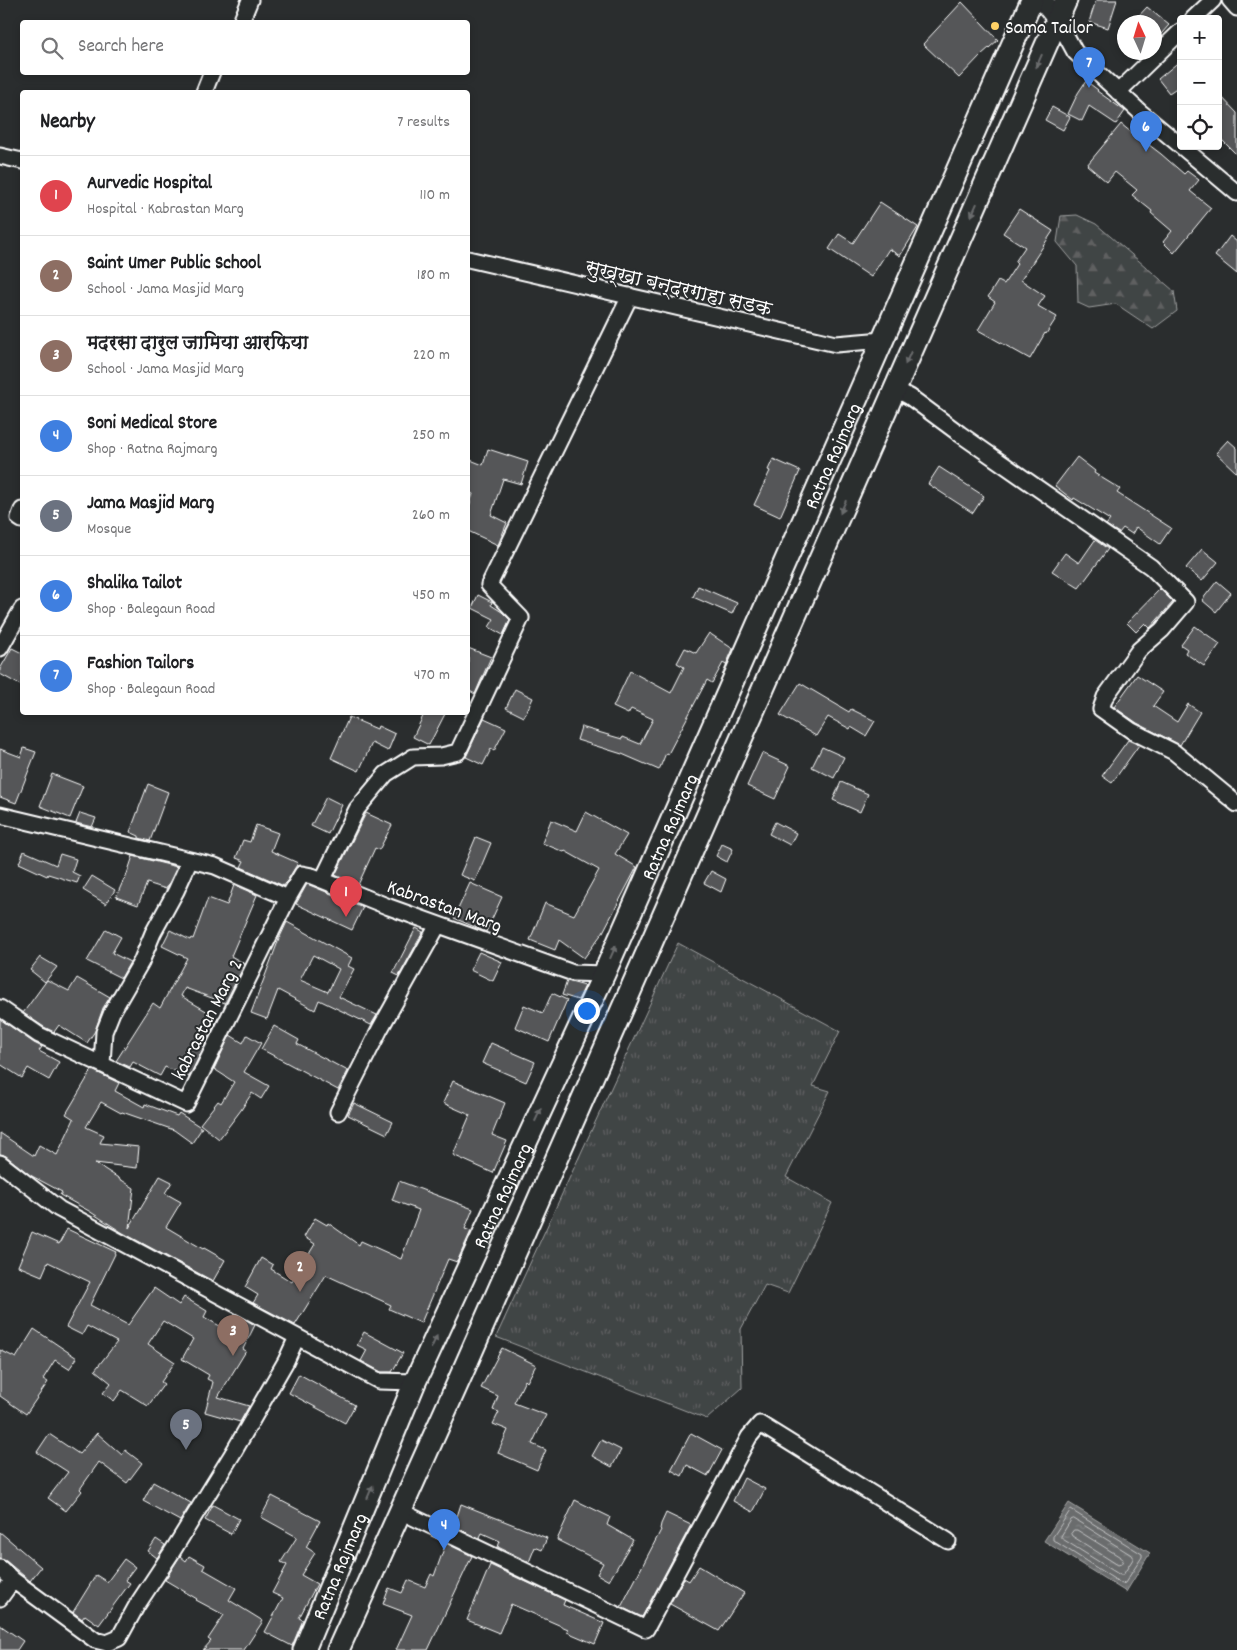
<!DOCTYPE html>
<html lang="en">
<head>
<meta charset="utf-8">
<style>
	body { margin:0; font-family:Dekko,"Playpen Sans Deva",sans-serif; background:#f2f2f2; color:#202124 }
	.controls { position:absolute; right:15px; top:15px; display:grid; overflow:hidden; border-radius:5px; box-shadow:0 2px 8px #0003 }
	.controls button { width:45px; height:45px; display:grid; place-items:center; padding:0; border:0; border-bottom:1px solid #e0e0e0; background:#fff; color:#202124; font:25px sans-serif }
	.compass { position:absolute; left:1117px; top:15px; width:45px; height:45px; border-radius:50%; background:#fff; box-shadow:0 2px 8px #0003; rotate:356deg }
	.you { position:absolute; left:586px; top:1010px; width:18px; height:18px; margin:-12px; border:4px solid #fff; border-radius:50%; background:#1a73e8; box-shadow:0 0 0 8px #1a73e833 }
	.badge { display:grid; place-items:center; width:32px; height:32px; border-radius:50%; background:#847042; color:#fff; font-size:16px; font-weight:700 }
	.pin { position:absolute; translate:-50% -41px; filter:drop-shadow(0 1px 2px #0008) }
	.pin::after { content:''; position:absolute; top:26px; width:18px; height:15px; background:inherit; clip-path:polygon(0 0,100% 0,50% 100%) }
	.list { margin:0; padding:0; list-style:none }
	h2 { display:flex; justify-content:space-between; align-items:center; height:65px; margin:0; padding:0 20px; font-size:21px }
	h2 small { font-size:16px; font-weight:400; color:#757577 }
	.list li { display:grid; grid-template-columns:32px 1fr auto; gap:15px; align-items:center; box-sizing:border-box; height:80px; padding:0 20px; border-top:1px solid #e0e0e0 }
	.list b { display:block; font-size:19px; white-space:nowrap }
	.list p { margin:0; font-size:16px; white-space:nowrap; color:#757577 }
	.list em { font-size:16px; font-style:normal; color:#757577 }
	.icon { flex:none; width:28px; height:28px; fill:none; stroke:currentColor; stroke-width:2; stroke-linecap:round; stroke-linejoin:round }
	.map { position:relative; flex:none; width:1237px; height:1650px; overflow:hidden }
	.search { position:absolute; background:#fff; box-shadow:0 2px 8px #0003; left:20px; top:20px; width:450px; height:55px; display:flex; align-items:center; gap:12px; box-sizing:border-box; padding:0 18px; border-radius:5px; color:#757577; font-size:19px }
	.panel { position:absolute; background:#fff; box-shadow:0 2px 8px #0003; left:20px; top:90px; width:450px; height:625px; border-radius:5px }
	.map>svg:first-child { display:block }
</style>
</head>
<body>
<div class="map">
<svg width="1237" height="1650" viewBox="0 0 1237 1650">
	<defs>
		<pattern id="grass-tufts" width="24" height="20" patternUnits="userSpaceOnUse" patternTransform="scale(1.25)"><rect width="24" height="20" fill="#414445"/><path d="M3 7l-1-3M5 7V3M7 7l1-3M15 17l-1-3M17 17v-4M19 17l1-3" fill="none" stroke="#5e6061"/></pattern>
		<pattern id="forest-firs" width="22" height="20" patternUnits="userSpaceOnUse" patternTransform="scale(1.25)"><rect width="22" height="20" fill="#414445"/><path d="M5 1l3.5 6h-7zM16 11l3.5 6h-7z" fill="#5e6061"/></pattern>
		<pattern id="water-ripples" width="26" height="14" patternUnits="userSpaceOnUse" patternTransform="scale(1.25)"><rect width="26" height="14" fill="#6a6c6d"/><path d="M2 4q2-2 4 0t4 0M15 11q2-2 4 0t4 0" fill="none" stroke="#808283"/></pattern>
	</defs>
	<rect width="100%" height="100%" fill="#2a2d2e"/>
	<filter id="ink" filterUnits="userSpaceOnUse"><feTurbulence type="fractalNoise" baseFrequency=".02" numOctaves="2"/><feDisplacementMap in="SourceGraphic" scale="10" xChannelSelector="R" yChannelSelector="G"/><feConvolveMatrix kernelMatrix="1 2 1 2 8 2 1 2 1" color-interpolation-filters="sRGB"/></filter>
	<g filter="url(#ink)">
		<path fill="url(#grass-tufts)" stroke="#a0a2a2" d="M678,943L840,1031L813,1086L830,1091L786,1177L832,1203L788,1293L765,1285L741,1329L742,1388L707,1419L496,1337Z"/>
		<path fill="url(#forest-firs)" stroke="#a0a2a2" d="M1077,215L1096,224L1174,291L1177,311L1153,329L1116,304L1089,308L1078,303L1077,266L1057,242L1061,216Z"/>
		<path fill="url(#water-ripples)" stroke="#a6a7a7" d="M1069,1503L1150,1553L1126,1592L1044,1541Z"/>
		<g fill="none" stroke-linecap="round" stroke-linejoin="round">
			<path stroke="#c3c4c5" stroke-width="1" d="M1071,1510L1142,1554V1557L1125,1583L1122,1584L1053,1540V1537Z
				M1074,1519L1133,1556V1559L1123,1575H1120L1061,1538V1536L1071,1520Z
				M1074,1530H1077L1122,1558L1123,1560L1121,1564L1118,1565L1072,1536L1071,1534Z"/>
		</g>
		<path fill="#555758" stroke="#fff" fill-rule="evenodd" d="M1096,0H1117L1108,28L1089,22Z
			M962,2L998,40L981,55L959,78L923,44Z
			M1147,7L1169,25L1154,42V22H1133Z
			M1181,60V85L1169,93L1158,79Z
			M1086,81L1098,90L1097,91L1125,111L1116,124L1089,106L1082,121L1068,114L1078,93Z
			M1218,93L1237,113V155L1218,136Z
			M1052,107L1070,117L1063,130L1045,120Z
			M1121,124L1143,142L1144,141L1161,154L1184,174L1187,171L1199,180L1190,191L1211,208L1174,253L1163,242L1172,231L1151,213L1152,211L1132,195L1137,190L1115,172L1107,182L1087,165Z
			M880,202L918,227L900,256L889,249L871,277L829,249L839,234L853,243Z
			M1019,209L1053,231L1021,280L1045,296L1038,306L1057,317L1046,334L1045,333L1030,359L978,330L995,302L988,297L998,281L1004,284L1017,264L1015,262L1025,247L1003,233Z
			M1230,236L1237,242V274L1215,256Z
			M1228,440L1237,448V473L1216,453Z
			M488,449L528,462L521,484L503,479L491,515L507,523L498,545L468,531V510L473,494L468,491V459L483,465Z
			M1077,457L1095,471L1094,473L1120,489L1117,493L1171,528L1160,544L1136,527L1132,534L1123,528L1119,533L1106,525L1110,520L1074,498L1073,500L1055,486Z
			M773,459L800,471L780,517L754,505L770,471L768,470Z
			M939,467L984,496L973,513L928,484Z
			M1095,540L1108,549L1079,588L1052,571L1065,553L1079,563Z
			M1202,549L1218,562L1202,581L1186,568Z
			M1217,581L1231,593L1216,612L1202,600Z
			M698,586L737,603L732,614L693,597Z
			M1160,589L1173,602L1150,628L1145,623L1136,632L1127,623Z
			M478,595L492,602L491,605L502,612L510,620L503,635L489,627L494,619L472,608Z
			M1195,626L1220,644L1204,666L1185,653L1187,649L1181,645Z
			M709,633L733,649L726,665L723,663L712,683L707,680L668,754L666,753L659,770L622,754L577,740L581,727L622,739L623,737L640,744L653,719L631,709L628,714L613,707L630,671L671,693L684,667L677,663L685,648L696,653Z
			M12,648L22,653V686L0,674V669Z
			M468,648L491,657L475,694L468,690Z
			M1137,675L1163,692L1153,706L1177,722L1188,704L1200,712L1180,745L1137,723L1114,707Z
			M800,683L849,712L851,709L875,721L866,736L851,727L850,729L828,717L816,736L780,715Z
			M515,689L533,698L524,717L506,708Z
			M425,712H446L429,745L413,737Z
			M349,717L377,729L378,726L395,734L388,751L372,743L359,771L331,758Z
			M484,718L506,728L494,751L491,749L483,765L466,757Z
			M1128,740L1139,745L1112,783L1102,776Z
			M822,747L844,757L834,778L812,767Z
			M24,748L36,752L16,803L0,797V749L21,757Z
			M762,753L790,766L775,799L747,786Z
			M52,774L83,786L70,818L40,806Z
			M841,782L868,794L860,812L833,800Z
			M148,784L168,792L150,841L139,838V836L130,832Z
			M326,797L342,805L328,834L311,826Z
			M586,812L627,835L615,854L637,867L603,932L584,958L559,940L555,950L530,940L545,903L574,915L599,870L565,851L564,852L542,843L551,820L577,831Z
			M80,813L96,818L92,827L76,823Z
			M366,813L392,825L379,850L375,848L358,885L335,875Z
			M775,822L796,833L790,845L769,834Z
			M256,825L278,833L271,851L298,863L284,886L241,867L244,861L236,858L243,840L250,842Z
			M476,837L491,843L475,881L460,875Z
			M722,844L733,849L727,862L716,856Z
			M24,851L56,865L60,854L76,859L72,872L80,876L77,883L48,874L47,876L19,863Z
			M133,856L177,867L166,889L147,883L138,905L116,897L124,879L125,880Z
			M711,871L726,879L721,892L704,883Z
			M92,876L115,890L106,904L83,890Z
			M470,883L502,897L486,932L454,918Z
			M307,884L363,907L352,930L296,904Z
			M234,885L257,895L231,956L245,964L225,1003L185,988L181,996L218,1018L189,1077L165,1067L160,1076L133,1062L130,1067L116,1061L153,1003L160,1008L187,958L162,946L170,930L190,940L191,938L193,939L208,898L227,905Z
			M287,922L352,958L348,966L354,969L339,997L377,1015L371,1025L319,1000L315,1010L278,990L267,1019L251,1013L279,939ZM313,955L339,969L328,992L300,980Z
			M416,928L423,932L399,976L393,973Z
			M106,929L121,937L112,953L130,962L121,978L87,961Z
			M479,952L502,962L493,981L470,970Z
			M40,957L57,967L45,982L30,970Z
			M77,978L110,997L103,1008L95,1031L87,1043L59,1025L54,1032L44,1027L23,1013L47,980L69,991Z
			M567,981L585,986L578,1000L562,995Z
			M552,993L567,1000L549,1042L515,1027L524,1005L543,1013Z
			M0,1019L34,1043L42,1047L39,1051L59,1062L49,1080L28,1068L22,1078L0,1064Z
			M274,1026L299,1040L297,1044L348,1071L338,1090L261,1049Z
			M230,1035L243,1043L247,1035L261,1043L244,1072L269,1086L261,1099L252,1093L241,1110L219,1139L200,1124L218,1101L221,1103L234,1082L214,1069Z
			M491,1043L535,1062L526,1082L482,1063Z
			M92,1070L119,1083L115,1091L144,1107L145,1104L177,1116L179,1113L202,1128L192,1143L174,1130L122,1112L121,1113L101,1102L86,1127L104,1135L100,1143L139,1147L137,1168L95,1163L134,1188L129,1228L160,1176L172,1182L165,1193L181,1202L166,1227L203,1249L204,1248L225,1260L213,1281L123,1233L89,1211L60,1195L62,1192L30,1175L6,1156L0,1154V1133L34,1156L39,1145L57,1155L74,1119L66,1114Z
			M453,1081L505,1103L492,1135L507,1141L493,1173L453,1155L470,1115L443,1103Z
			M354,1103L393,1122L387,1134L348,1115Z
			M399,1181L473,1209L465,1229L471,1231L457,1262L448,1259L421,1323L389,1309L391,1305L326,1275L295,1325L253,1303L258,1295L245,1287L261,1258L273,1265L271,1269L292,1282L315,1244L304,1237L315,1218L327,1225L328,1223L359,1245L361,1241L401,1259L419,1210L392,1200Z
			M67,1229L116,1252L90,1305L128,1325L154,1288L179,1305L184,1297L207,1311L204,1317L232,1333L239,1318L242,1320L243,1318L255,1325L243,1349L246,1351L218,1397L249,1406L240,1422L205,1412L213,1382L207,1379L209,1375L182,1359L193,1339L163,1321L148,1344L175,1362L161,1382L164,1384L148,1406L122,1390L114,1401L103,1393L111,1383L95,1370L117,1342L87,1326L82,1335L66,1327L90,1282L48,1262L42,1276L18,1266L32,1232L59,1244Z
			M34,1329L77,1358L69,1369L55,1360L43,1379L48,1382L26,1414L0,1396V1350L16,1358Z
			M364,1332L403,1353L392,1372H381L361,1361L367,1350L357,1345Z
			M502,1348L536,1365L527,1382L525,1380L514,1403L546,1415L532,1444L546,1450L537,1470L498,1453L508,1430L493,1424L499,1412L493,1410L498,1396L481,1388Z
			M299,1374L355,1405L345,1423L289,1393Z
			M97,1433L122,1455L125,1450L142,1463L127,1483L99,1462L80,1489L82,1491L66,1511L48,1498L68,1472L37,1452L49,1434L79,1454Z
			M691,1433L722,1450L708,1476L687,1465L682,1476L671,1470Z
			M601,1440L621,1450L612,1467L592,1456Z
			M744,1478L765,1489L753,1512L733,1501Z
			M153,1482L191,1503L180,1521L143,1501Z
			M272,1496L320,1521L306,1547L315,1553L301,1575L317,1584L299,1618L303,1620L292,1646L265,1632L283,1598L272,1593L287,1565L281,1562L297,1537L261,1517Z
			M575,1500L610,1517L607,1525L633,1540L609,1581L597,1574L603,1563L557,1540Z
			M461,1504L547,1538L542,1550L535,1547L529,1562L498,1547L500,1541L482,1533L479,1539L454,1526Z
			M213,1505L239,1519L231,1534L205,1520Z
			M666,1513L691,1525L642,1617L621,1607L661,1530L660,1529L661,1524Z
			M0,1532L41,1567L30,1581L6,1561L0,1559Z
			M156,1539L165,1545L157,1558L148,1551Z
			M446,1543L472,1556L428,1650H396L412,1615L383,1604L389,1588L402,1593L408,1580L425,1587L431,1574L434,1576Z
			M180,1556L186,1561L189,1556L205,1565L203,1569L236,1588L229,1600L263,1621L244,1650H203L211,1641L208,1639L224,1615L196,1600L197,1599L165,1580Z
			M124,1559L135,1567L125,1580L130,1583L99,1625L85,1615L82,1619L73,1612L96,1575L107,1582Z
			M490,1565L565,1600L563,1605L604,1623L595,1644L567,1632L568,1629L511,1604L499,1633L467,1620Z
			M699,1566L744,1593L719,1631L670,1604L684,1578L689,1581Z
			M0,1625L23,1641L17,1650H0Z"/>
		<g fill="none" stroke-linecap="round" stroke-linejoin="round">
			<defs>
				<path id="minor" d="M1230,0L1237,8
					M1057,19L1075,52L1139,111L1181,146
					M1193,19L1213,0
					M241,22L250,0
					M204,92L212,72
					M1118,92L1181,31
					M1181,146L1237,193
					M0,156L22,161
					M468,259L836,344L883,340
					M895,389L910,397L960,434L1151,567L1186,602L1162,630L1139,650L1105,697L1101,709L1132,731L1174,752L1237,804
					M22,510L19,518L22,520
					M0,648L22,609
					M0,815L215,866L288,898L302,874L312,876L389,907L573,973L604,974
					M323,879L357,809L386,774L413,757L441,756L458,752L521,618L489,585L630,296
					M0,1008L39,1035L186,1104L288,898
					M102,1064L104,1032L112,1012L141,962L153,933L176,891L190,860
					M338,1112L380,1029L438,925
					M0,1163L59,1209L379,1381L415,1382
					M400,1511L646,1629L749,1437L760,1424L948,1541
					M0,1568L13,1580
					M0,1598L13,1580L95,1640L107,1643L119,1638L137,1605L172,1552L233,1453L286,1361L297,1337"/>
				<path id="major" d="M1042,0L1057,19"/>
				<g id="highway">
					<path id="s1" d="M304,1650L415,1382L604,974L1032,0"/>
					<path d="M338,1650L460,1378L1066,0"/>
				</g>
			</defs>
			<use href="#minor" stroke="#fff" stroke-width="19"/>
			<use href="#major" stroke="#fff" stroke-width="22"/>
			<use href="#highway" stroke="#fff" stroke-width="25"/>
			<use href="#minor" stroke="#2a2d2e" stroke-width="15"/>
			<use href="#major" stroke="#2a2d2e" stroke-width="19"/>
			<use href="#highway" stroke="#2a2d2e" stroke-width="21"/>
		</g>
		<defs><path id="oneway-solid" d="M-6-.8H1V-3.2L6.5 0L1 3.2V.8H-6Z" transform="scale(1.25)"/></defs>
		<g fill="#6a6c6d">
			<use href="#oneway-solid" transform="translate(1039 61) rotate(114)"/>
			<use href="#oneway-solid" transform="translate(974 210) rotate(114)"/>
			<use href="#oneway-solid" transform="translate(908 358) rotate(114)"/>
			<use href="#oneway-solid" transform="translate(843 507) rotate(114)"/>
			<use href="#oneway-solid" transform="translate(613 952) rotate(-66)"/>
			<use href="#oneway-solid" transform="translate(538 1115) rotate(-65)"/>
			<use href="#oneway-solid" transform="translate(434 1342) rotate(-65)"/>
			<use href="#oneway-solid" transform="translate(370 1492) rotate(-67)"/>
		</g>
	</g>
	<circle fill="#ffd166" stroke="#2a2d2e" stroke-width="2" cx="995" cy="26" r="5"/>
	<g text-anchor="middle" stroke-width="4" stroke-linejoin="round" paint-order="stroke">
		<g font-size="20" fill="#fff" stroke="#2a2d2e" text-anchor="start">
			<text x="1005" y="33">Sama Tailor</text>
		</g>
		<g font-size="20" fill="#fff" stroke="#2a2d2e">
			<text transform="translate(679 287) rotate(13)" y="7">सुख्खा बन्दरगाहा सडक</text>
			<text dy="7" stroke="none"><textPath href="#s1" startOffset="1306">Ratna Rajmarg</textPath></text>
			<text dy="7" stroke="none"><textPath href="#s1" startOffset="901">Ratna Rajmarg</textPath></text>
			<text transform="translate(445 905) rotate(20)" y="7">Kabrastan Marg</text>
			<text transform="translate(206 1019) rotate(-63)" y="7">kabrastan Marg 2</text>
			<text dy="7" stroke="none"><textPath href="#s1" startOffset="496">Ratna Rajmarg</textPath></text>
			<text dy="7" stroke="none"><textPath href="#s1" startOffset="91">Ratna Rajmarg</textPath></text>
		</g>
	</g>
</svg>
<div class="controls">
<button>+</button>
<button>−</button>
<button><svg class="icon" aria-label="locate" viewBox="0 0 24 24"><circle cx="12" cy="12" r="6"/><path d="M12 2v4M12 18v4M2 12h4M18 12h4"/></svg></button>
</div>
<svg class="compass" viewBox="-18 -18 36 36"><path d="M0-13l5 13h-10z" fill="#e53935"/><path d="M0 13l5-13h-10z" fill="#757577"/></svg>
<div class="you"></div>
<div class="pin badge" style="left:346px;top:917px;background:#e0444e">1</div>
<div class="pin badge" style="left:300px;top:1292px;background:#8d6e63">2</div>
<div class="pin badge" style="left:233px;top:1356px;background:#8d6e63">3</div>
<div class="pin badge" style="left:444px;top:1550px;background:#3f7fe0">4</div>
<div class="pin badge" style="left:186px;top:1450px;background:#6b7280">5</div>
<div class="pin badge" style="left:1146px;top:152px;background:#3f7fe0">6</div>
<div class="pin badge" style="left:1089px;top:88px;background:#3f7fe0">7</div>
<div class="search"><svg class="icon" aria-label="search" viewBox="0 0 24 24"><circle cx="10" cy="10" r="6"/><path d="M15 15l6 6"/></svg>Search here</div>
<section class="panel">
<h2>Nearby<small>7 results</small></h2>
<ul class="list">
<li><span class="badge" style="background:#e0444e">1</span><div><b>Aurvedic Hospital</b><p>Hospital · Kabrastan Marg</p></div><em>110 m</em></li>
<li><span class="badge" style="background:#8d6e63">2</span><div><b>Saint Umer Public School</b><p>School · Jama Masjid Marg</p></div><em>180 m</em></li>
<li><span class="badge" style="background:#8d6e63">3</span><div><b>मदरसा दारुल जामिया आरफिया</b><p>School · Jama Masjid Marg</p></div><em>220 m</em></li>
<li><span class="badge" style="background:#3f7fe0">4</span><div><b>Soni Medical Store</b><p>Shop · Ratna Rajmarg</p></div><em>250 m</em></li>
<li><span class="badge" style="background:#6b7280">5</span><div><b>Jama Masjid Marg</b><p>Mosque</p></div><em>260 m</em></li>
<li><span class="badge" style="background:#3f7fe0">6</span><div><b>Shalika Tailot</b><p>Shop · Balegaun Road</p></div><em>450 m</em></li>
<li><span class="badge" style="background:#3f7fe0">7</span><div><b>Fashion Tailors</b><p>Shop · Balegaun Road</p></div><em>470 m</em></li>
</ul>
</section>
</div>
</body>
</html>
